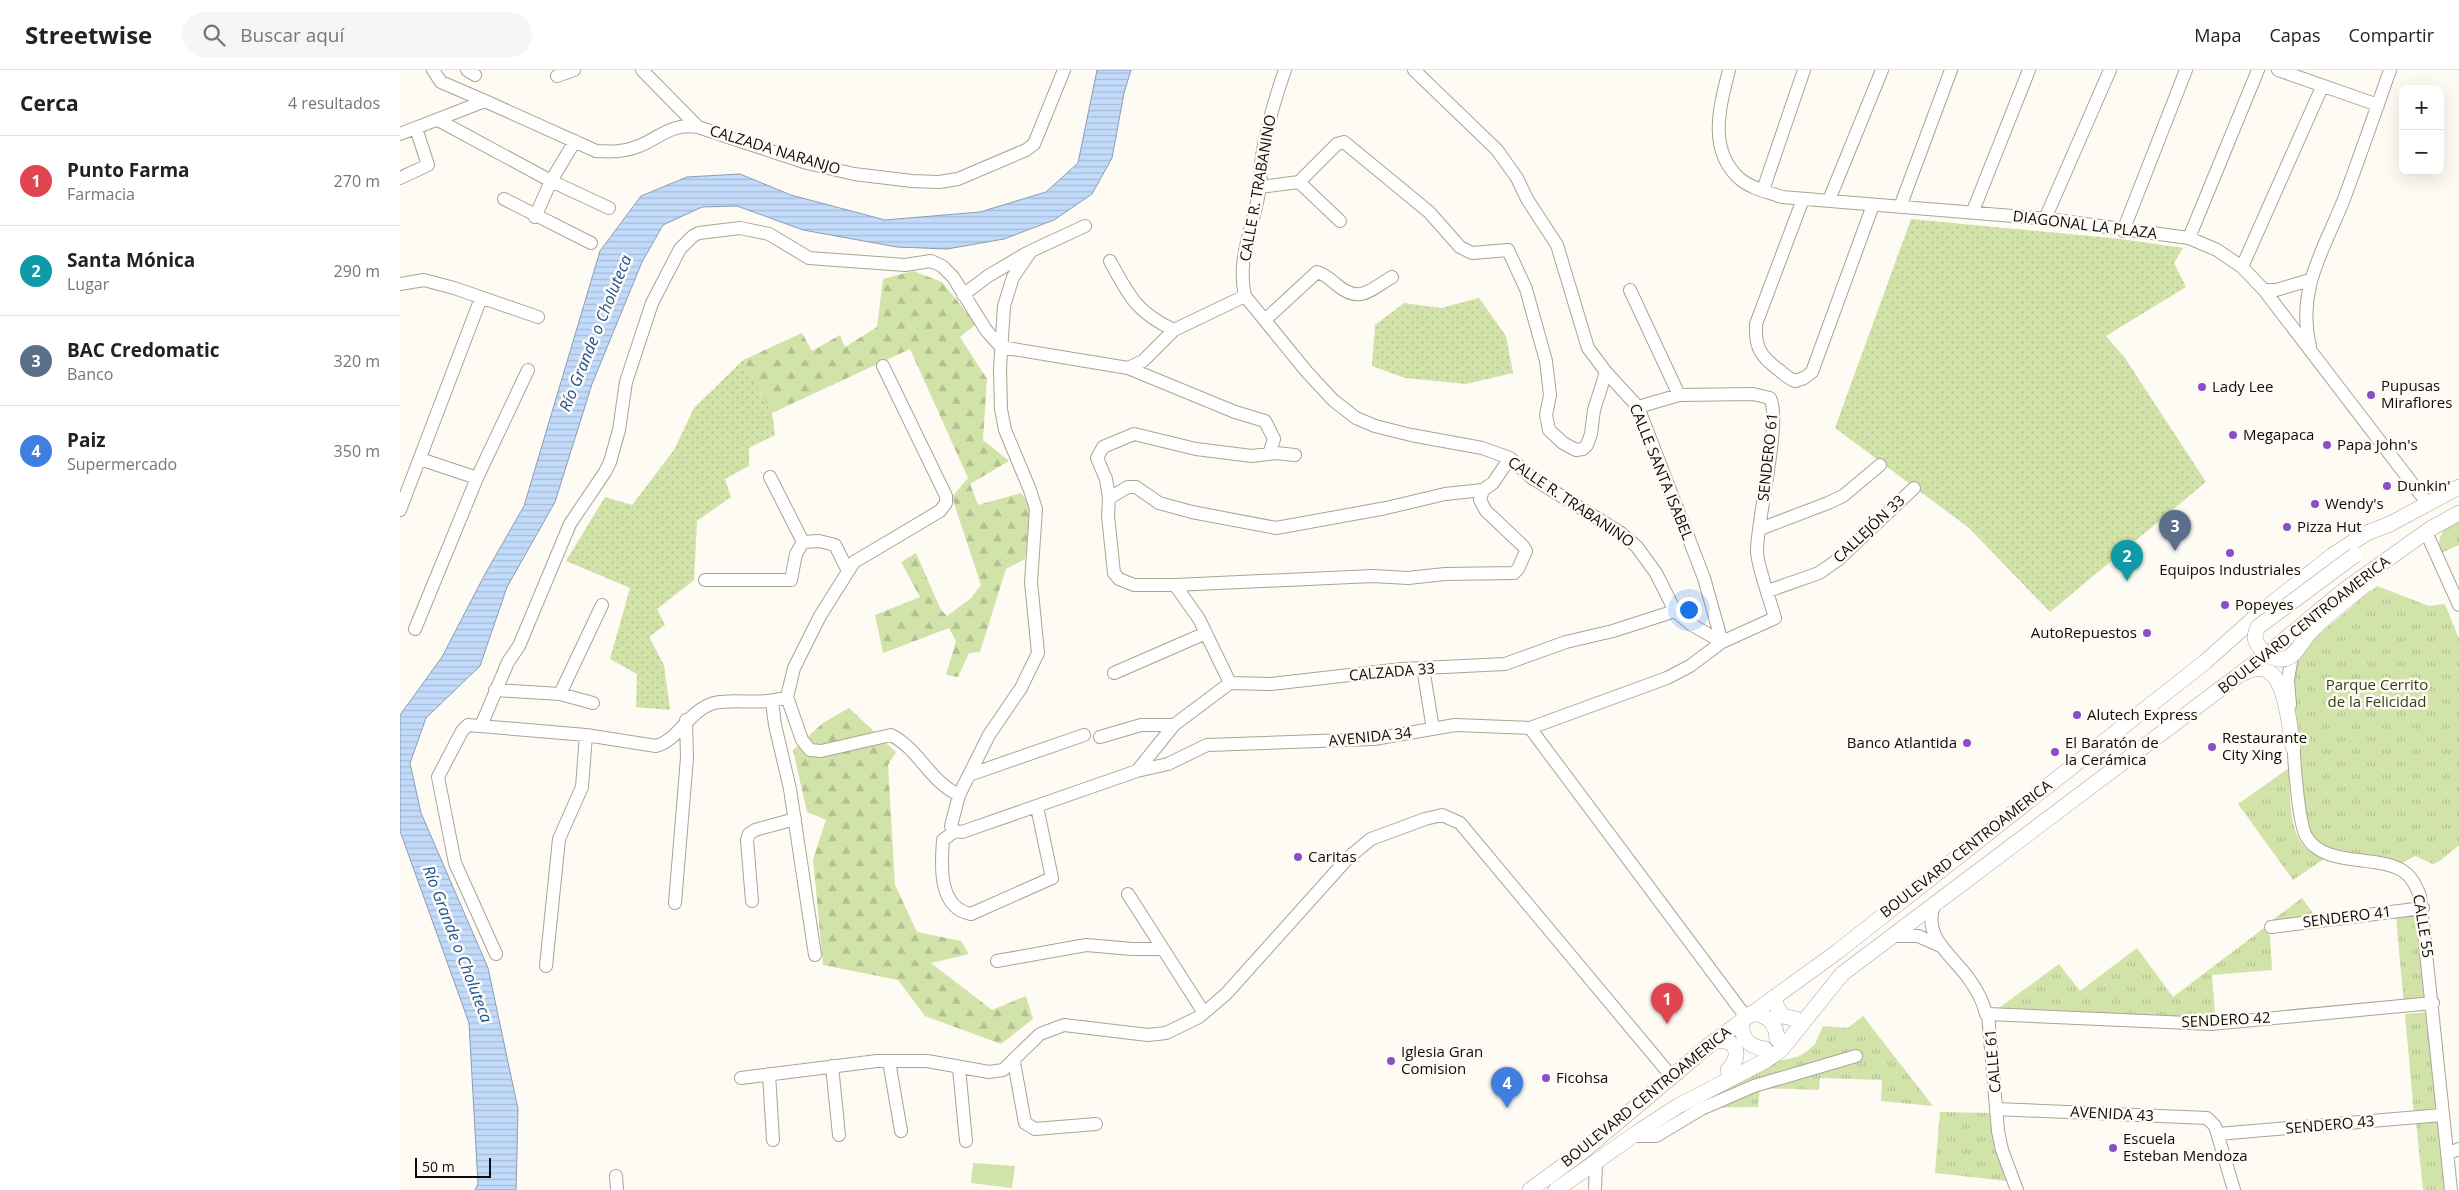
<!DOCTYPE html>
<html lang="es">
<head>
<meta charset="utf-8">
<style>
	body { margin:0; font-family:"Open Sans",sans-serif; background:#f6f6f6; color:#222 }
	.controls { position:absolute; right:15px; top:15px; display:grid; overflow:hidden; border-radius:10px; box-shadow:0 5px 20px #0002 }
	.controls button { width:45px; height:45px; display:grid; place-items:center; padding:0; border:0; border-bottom:1px solid #e0e0e0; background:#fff; color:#222; font:25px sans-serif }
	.scale { position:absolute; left:15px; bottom:12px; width:76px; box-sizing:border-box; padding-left:5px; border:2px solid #0f0b07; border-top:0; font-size:14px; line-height:18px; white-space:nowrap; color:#0f0b07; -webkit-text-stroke:4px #fefaf4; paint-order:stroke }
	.you { position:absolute; left:1288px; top:539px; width:18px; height:18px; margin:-12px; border:4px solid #fff; border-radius:50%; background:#1a73e8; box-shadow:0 0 0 8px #1a73e833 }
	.badge { display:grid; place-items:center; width:32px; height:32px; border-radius:50%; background:#2563eb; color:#fff; font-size:16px; font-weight:700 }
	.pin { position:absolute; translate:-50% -41px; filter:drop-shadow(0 1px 2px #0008) }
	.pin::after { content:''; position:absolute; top:26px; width:18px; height:15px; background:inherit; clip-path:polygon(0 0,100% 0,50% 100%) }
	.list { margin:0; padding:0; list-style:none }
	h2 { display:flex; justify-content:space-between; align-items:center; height:65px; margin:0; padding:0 20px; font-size:21px }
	h2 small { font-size:16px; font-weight:400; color:#767676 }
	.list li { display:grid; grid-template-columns:32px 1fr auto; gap:15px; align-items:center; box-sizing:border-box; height:90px; padding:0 20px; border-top:1px solid #e0e0e0 }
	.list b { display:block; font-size:19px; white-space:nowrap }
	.list p { margin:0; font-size:16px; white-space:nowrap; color:#767676 }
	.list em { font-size:16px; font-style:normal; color:#767676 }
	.icon { flex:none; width:28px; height:28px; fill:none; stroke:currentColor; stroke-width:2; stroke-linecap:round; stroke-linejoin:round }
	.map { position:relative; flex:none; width:2059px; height:1120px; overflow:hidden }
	header { display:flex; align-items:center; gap:30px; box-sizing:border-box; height:70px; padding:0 25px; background:#fff; border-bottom:1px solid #e0e0e0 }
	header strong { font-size:24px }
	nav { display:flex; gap:28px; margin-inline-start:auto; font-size:18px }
	.search { width:350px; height:45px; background:#f6f6f6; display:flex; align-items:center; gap:12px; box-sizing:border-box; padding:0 18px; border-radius:28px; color:#767676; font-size:19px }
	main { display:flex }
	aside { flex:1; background:#fff }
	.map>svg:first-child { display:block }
</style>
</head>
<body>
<header>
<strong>Streetwise</strong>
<div class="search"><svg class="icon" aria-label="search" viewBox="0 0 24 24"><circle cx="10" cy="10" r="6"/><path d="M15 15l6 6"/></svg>Buscar aquí</div>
<nav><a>Mapa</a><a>Capas</a><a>Compartir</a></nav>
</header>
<main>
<aside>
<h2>Cerca<small>4 resultados</small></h2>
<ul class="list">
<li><span class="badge" style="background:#e0444e">1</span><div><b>Punto Farma</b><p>Farmacia</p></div><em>270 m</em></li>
<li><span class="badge" style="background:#0f9aa8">2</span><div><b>Santa Mónica</b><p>Lugar</p></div><em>290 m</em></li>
<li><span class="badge" style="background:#5c6f8a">3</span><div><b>BAC Credomatic</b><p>Banco</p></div><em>320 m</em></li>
<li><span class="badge" style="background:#3f7fe0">4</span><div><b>Paiz</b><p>Supermercado</p></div><em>350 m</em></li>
</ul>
</aside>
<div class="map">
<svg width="2059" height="1120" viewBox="0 0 2059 1120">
	<defs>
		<pattern id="grass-dots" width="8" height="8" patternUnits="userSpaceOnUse" patternTransform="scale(1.25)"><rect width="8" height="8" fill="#d2e3a9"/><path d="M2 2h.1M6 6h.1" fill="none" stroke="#b3c190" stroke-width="1.8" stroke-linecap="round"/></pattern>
		<pattern id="forest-firs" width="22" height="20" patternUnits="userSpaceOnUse" patternTransform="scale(1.25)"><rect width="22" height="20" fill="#d2e3a9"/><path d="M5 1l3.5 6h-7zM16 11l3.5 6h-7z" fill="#b3c190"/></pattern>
		<pattern id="park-tufts" width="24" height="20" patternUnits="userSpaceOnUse" patternTransform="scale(1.25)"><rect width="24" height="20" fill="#d2e3a9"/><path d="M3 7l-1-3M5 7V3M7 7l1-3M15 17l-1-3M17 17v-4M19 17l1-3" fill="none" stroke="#b3c190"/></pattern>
		<pattern id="water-rules" width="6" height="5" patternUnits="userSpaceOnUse" patternTransform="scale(1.25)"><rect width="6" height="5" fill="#c2dbfb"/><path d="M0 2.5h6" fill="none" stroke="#a6bbd6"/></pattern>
	</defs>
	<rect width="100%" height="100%" fill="#fefaf4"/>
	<path fill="url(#grass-dots)" d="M1511,149L1721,169L1783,178L1774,193L1786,217L1706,266L1725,288L1806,412L1650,542L1569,458L1435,358Z
		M1079,228L1106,266L1113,303L1066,314L1005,308L972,296L975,255L1004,233L1041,238Z
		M343,290L372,343L375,365L349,378V396L325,409L331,427L297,451L294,510L257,539L265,555L249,567L264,595L270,640L236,637L237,604L210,589L230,518L166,491L205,427L232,435L274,380L294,338Z"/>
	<path fill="url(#forest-firs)" d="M513,201L542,212L576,254L560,267L587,309L583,370L609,391L570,414L578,435L621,423L631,435L625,489L606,499L580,582L569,583L558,607L546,605L556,571L549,558L483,583L475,545L520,527L501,492L516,483L541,540L547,546L571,528L581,515L552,427L568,408L510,279L372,343L343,290L402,263L412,281L440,265L445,277L477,257L483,209Z
		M449,638L496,682L488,695L495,815L517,862L561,871L569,884L531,893L592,940L626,926L633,949L601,974L525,946L498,910L423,895L413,789L426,750L407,742L393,680L423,653Z"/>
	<path fill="url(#park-tufts)" d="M2059,448V475L2041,483C2035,465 2045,458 2059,448Z
		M1977,516L2029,536L2045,534L2059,569V775L2040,791L2033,794L2015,786L2002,793L1992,789L1928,778L1913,768L1906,752L1893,621L1897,594L1906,575Z
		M1889,698C1890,720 1888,764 1907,779C1911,783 1919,786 1924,789L1893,810L1838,734Z
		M1902,828L1918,850L1867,854Z
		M2021,843L2029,935L2004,937L1996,845Z
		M1864,858L1870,865L1872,900L1812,905L1816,957L1595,941L1659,894L1680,921L1737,878L1773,927Z
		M2029,942L2037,1043L2014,1045L2005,944Z
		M1463,946L1533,1036L1481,1031L1482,1010L1420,1008L1419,1020L1360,1018L1358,1037L1302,1038V1025L1369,993L1397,987L1406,982L1415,974L1423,956L1448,958Z
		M1540,1042L1591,1043L1607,1111L1535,1103Z
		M2038,1048L2047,1120H2023L2016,1051Z"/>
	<path fill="#d2e3a9" d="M573,1093L615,1096L612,1118L571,1113Z"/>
	<path fill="url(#water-rules)" stroke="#8c9db2" d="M697,0H731L724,23L712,88L692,124L654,150L604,169L547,179L497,177L403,160L337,136L302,137L263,155L242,192L192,314L155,432L107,517L80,596L26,648L10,693L21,743L88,898L118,1039L116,1120H75L78,1114L69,953L0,761V645L42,587L85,504L124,436L200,181L241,126L287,107L340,104L391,125L485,150L580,142L646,122L678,93Z"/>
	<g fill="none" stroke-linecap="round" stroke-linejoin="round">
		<defs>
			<path id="minor" d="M33,0L41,12L85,31
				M67,0L75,5
				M242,0L298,57
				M885,0C875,28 867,56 862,86C860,96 861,106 860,116C855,154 836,187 845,226L907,302L933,330L956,348L975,356L1011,365L1082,378L1110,388L1132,408L1221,463L1237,477L1256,503L1275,541L1292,555L1322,572
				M1014,0L1097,80L1117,108L1127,129L1157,175L1188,278L1206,302L1238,337L1304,508L1322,572
				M1329,0C1320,36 1307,80 1340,109C1352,119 1368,122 1382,127L1648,149L1789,168L1817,180L1842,197L1864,220L2028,434
				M1878,0L1978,35
				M157,6L174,0
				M38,50L151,111L209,138
				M0,64L85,31L196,81C211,82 224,82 239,76C261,67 271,53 298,57L407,93L454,104L512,111L539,112L558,109L626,80L634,74L664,0
				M0,108L28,95L16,58
				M899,112L940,151
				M860,117L899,112L937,74L944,72L1029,142L1060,177L1072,183L1108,180L1126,219L1146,291L1150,325L1146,345L1149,360L1163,373L1176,380L1183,379L1187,375L1191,364L1194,340L1206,302
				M1363,120L1404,0
				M104,129L191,173
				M1403,129L1356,254C1355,278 1360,286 1379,300C1384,304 1389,309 1395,311L1404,308L1412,302L1473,135
				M1429,130L1482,0
				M1500,137L1551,0
				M1573,141L1629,0
				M135,147L151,111L175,71
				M1648,149V142L1710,0
				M1723,161L1786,0
				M1789,168L1858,0
				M710,191C729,226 736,242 774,260
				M1842,197L1922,17
				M0,214L24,210L54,218L138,247
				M1230,220L1279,325
				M1864,220H1876L1910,210
				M563,225L588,206L627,183
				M866,249L917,202C925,204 931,210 937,215C960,234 970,220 992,207
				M1910,277C1896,219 1924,180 1944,129C1960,86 1975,43 1990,0
				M483,296L546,426V433L540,441L454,492L420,546L394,598L387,627L402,670L410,680L421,681L491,665C519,679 530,712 559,725
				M728,298L835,342L865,351L874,369L869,384
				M20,389L77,408
				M370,407L403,472
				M1083,420L1080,430L1086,441L1123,476L1126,481L1118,499L1114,503L1045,504L1008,508L973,506L775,515H734L719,509L714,503L708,446L709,428L728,417H736L759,433L792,442L876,458L986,438L1045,424L1083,420L1093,413L1110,388
				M709,428L706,409L697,388L703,377L734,364L796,379L852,386L876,383L895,385
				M0,440L81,228
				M1360,459L1428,433L1443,426L1480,395
				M2026,462L2059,535
				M403,472L419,471L435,475L448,501
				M305,510H391L396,484L403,472
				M775,515L799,549L830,613
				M1368,521L1419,503L1439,489L1514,418
				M15,559L77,408L128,300
				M1023,598L1033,659
				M714,603L806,563
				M95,620L160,624L193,633
				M160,624L202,535
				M372,632L375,655L390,719L415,885
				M1890,635L1888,610L1892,586
				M81,656L108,592L119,576L170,454L205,402L210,392L219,360L226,312L252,233L280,179L293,166L299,163L340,158L369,164L409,188L505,195L531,191L542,196L553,207L586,260L601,277L728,298L743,291L774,260L845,226
				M1130,658L1346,947
				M700,667L741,655H774
				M1893,668C1894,688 1898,751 1906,766C1923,798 1977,784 2003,801C2012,807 2016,816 2020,826L2051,1120
				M737,701L774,655L830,613L871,614L1002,599L1105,594L1166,572L1213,561L1275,541
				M569,705L684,665
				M555,761L562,762L737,701L768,694L807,675L974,669L1055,655L1130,658L1267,608L1290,596L1322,572L1375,548C1371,533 1357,495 1357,481C1357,449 1382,351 1370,328L1353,324L1279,325L1238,337
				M555,761L551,756L559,725L589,665L621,618L638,583L631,512L636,439L630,420L605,360L601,339L600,299L604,236L613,207L631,181L685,156
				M555,761L543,770C541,795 538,838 571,844L652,808L637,737
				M728,824L804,943
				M352,831L347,770L349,764L355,760L395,749
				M275,833L287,688L286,650
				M1534,836C1522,867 1553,886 1569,909C1577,920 1583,931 1586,944H1588L1598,1061L1602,1080L1617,1120
				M1871,857L2023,838
				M1493,866H1518L1541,876
				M96,884L55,793L38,707L62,661L68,655L186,665L256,676C279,670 289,640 314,633C337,628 360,636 387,627
				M597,891L686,875L732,879H763
				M146,896L159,769L182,717L186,665
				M1588,944L1811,954L2033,933
				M489,991L501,1061
				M614,992L625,1053L635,1059L696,1054
				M432,996L439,1065
				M559,998L566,1071
				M369,1004L373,1070
				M341,1008L477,991H527L589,1002L603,1000L640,964L664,955L748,965L766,963L799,947L826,924L948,788L971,769L1025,749L1042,745L1060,753L1272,1007
				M1596,1039L1807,1048L1815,1056L1834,1120
				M1818,1064L2042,1045
				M1232,1066H1256L1301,1039L1354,1016L1456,986
				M2047,1084L2059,1079
				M216,1106L217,1120
				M1195,1120L1196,1092"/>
			<path id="major" d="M1844,603C1886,580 1888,652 1893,677
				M1376,926L1375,933L1382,946L1396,949
				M1352,943C1368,945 1376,953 1377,969
				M1342,950C1340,967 1348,977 1365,979
				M1313,972C1335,966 1344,984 1328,1000
				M1130,1120L1182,1082L1313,972L1437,882L1805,592L1861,542L1933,485L1967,463L1990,454L2059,417
				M1156,1120L1241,1060L1278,1036L1365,991L1381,980L1442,904L1872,580L1943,521L2030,459L2059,443"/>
		</defs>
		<use href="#minor" stroke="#ada396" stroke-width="14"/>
		<use href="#major" stroke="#ada396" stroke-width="16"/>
		<use href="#minor" stroke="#fff" stroke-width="12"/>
		<use href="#major" stroke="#fff" stroke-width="15"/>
		<defs>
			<path id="major-bridge" d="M1955,485L1858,557C1854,566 1854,570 1860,578C1866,586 1877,592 1887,588C1896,585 1901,573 1907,566C1922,547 1947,531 1965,515"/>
		</defs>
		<use href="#major-bridge" stroke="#ada396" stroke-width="16" stroke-linecap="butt"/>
		<use href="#major-bridge" stroke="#fff" stroke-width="15"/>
	</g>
	<g fill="#8a4fc5" stroke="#fefaf4" stroke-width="2">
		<circle cx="1802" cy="317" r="5"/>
		<circle cx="1971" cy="325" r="5"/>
		<circle cx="1833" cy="365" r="5"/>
		<circle cx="1927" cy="375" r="5"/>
		<circle cx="1987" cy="416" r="5"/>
		<circle cx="1915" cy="434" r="5"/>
		<circle cx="1887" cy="457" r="5"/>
		<circle cx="1830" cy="483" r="5"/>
		<circle cx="1825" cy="535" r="5"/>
		<circle cx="1747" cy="563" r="5"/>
		<circle cx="1677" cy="645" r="5"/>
		<circle cx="1567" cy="673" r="5"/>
		<circle cx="1812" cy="677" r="5"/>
		<circle cx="1655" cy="682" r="5"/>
		<circle cx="898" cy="787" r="5"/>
		<circle cx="991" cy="991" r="5"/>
		<circle cx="1146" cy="1008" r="5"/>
		<circle cx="1713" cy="1078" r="5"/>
	</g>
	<g text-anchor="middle" stroke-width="5" stroke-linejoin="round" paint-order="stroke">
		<g font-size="15" fill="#0f0b07" stroke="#fefaf4">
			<text transform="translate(375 80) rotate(17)" y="5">CALZADA NARANJO</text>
			<text transform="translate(858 118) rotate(-80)" y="5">CALLE R. TRABANINO</text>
			<text transform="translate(1685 155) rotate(7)" y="5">DIAGONAL LA PLAZA</text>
			<text transform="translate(1368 387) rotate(-84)" y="5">SENDERO 61</text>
			<text transform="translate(1261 402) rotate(68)" y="5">CALLE SANTA ISABEL</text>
			<text transform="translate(1171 432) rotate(34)" y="5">CALLE R. TRABANINO</text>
			<text transform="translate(1469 459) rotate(-43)" y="5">CALLEJÓN 33</text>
			<text transform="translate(1904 555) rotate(-38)" y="5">BOULEVARD CENTROAMERICA</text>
			<text transform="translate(992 602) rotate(-5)" y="5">CALZADA 33</text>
			<text transform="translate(970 667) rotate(-6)" y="5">AVENIDA 34</text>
			<text transform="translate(1566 779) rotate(-38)" y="5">BOULEVARD CENTROAMERICA</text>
			<text transform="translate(1947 847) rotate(-7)" y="5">SENDERO 41</text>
			<text transform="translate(2023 856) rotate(81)" y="5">CALLE 55</text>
			<text transform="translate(1826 950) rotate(-3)" y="5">SENDERO 42</text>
			<text transform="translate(1593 991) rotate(-95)" y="5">CALLE 61</text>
			<text transform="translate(1246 1027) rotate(-39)" y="5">BOULEVARD CENTROAMERICA</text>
			<text transform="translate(1712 1044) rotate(3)" y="5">AVENIDA 43</text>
			<text transform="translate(1930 1055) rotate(-5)" y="5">SENDERO 43</text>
		</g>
		<g font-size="15" fill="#0f0b07" stroke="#fefaf4" text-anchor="start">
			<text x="1981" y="321">Pupusas<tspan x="1981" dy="17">Miraflores</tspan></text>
			<text x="1812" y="322">Lady Lee</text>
			<text x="1843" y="370">Megapaca</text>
			<text x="1937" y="380">Papa John's</text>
			<text x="1997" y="421">Dunkin'</text>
			<text x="1925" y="439">Wendy's</text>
			<text x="1897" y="462">Pizza Hut</text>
			<text x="1830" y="505" text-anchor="middle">Equipos Industriales</text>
			<text x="1835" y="540">Popeyes</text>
			<text x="1737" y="568" text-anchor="end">AutoRepuestos</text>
			<text x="1687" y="650">Alutech Express</text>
			<text x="1822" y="673">Restaurante<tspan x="1822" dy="17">City Xing</tspan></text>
			<text x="1557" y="678" text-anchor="end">Banco Atlantida</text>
			<text x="1665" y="678">El Baratón de<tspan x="1665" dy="17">la Cerámica</tspan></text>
			<text x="908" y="792">Caritas</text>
			<text x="1001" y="987">Iglesia Gran<tspan x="1001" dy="17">Comision</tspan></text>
			<text x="1156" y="1013">Ficohsa</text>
			<text x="1723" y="1074">Escuela<tspan x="1723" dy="17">Esteban Mendoza</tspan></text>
		</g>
		<g font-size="15" fill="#353f16" stroke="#fefaf4">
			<text x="1977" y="620">Parque Cerrito<tspan x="1977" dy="17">de la Felicidad</tspan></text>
		</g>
		<g font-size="16" font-style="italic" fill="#185298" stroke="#fefaf4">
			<text transform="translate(195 263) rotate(-68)" y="6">Río Grande o Choluteca</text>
			<text transform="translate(58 874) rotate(69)" y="6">Río Grande o Choluteca</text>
		</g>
	</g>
</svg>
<div class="controls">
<button>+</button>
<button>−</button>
</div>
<div class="scale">50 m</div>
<div class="you"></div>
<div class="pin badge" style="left:1267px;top:954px;background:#e0444e">1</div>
<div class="pin badge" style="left:1727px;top:511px;background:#0f9aa8">2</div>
<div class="pin badge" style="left:1775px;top:481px;background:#5c6f8a">3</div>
<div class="pin badge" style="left:1107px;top:1038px;background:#3f7fe0">4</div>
</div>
</main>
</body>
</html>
